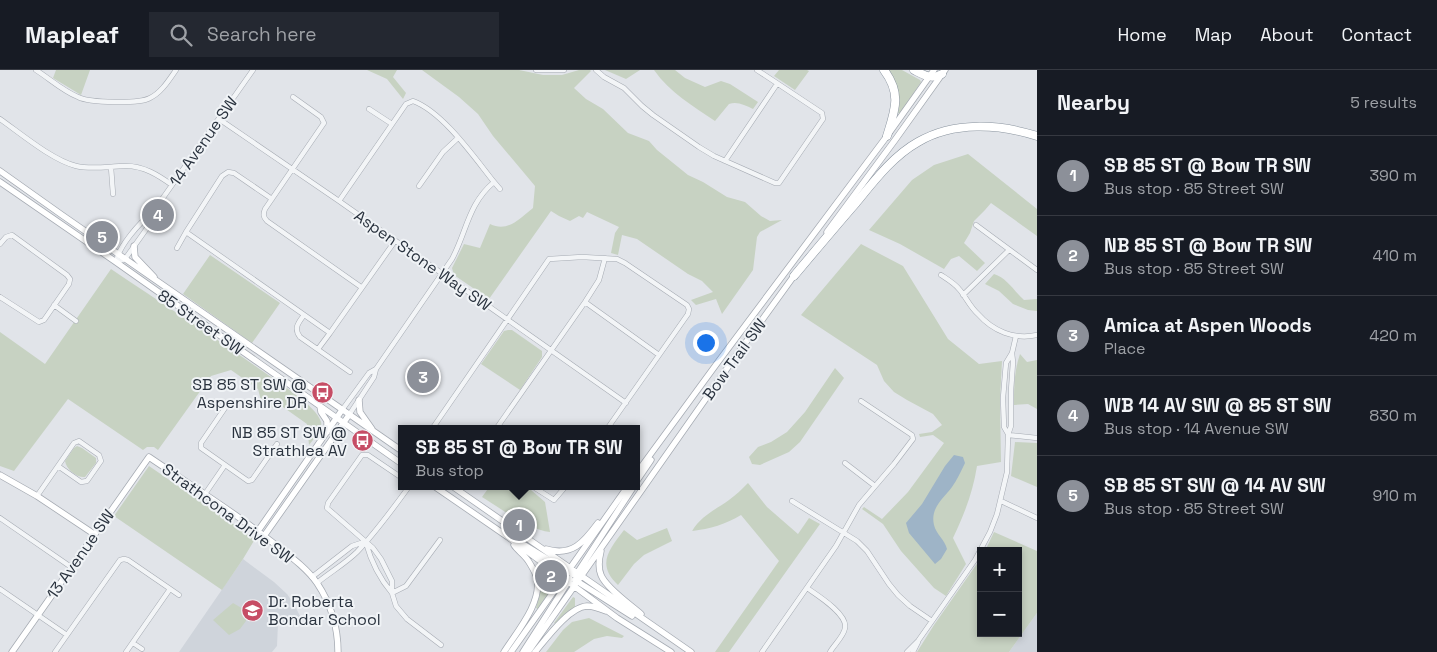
<!DOCTYPE html>
<html lang="en">
<head>
<meta charset="utf-8">
<style>
	body { margin:0; font-family:"Space Grotesk",sans-serif; background:#242831; color:#f1f3f6 }
	.controls { position:absolute; right:15px; bottom:15px; display:grid; overflow:hidden; border-radius:0px; box-shadow:0 2px 8px #0003 }
	.controls button { width:45px; height:45px; display:grid; place-items:center; padding:0; border:0; border-bottom:1px solid #363941; background:#171b24; color:#f1f3f6; font:25px sans-serif }
	.you { position:absolute; left:705px; top:272px; width:18px; height:18px; margin:-12px; border:4px solid #fff; border-radius:50%; background:#1a73e8; box-shadow:0 0 0 8px #1a73e833 }
	.badge { display:grid; place-items:center; width:32px; height:32px; border-radius:50%; background:#8c9099; color:#fff; font-size:16px; font-weight:700 }
	.pin { position:absolute; translate:-50% -50%; border:2px solid #fff; box-shadow:0 1px 5px #0006 }
	.popup { position:absolute; left:398px; top:355px; width:242px; height:65px; box-sizing:border-box; display:grid; place-content:center; border-radius:0px; background:#171b24; filter:drop-shadow(0 1px 4px #0005); font-size:16px; white-space:nowrap; color:#9ea1a6 }
	.popup b { font-size:19px; color:#f1f3f6 }
	.popup::after { content:''; position:absolute; left:50%; top:100%; margin-left:-10px; border:10px solid transparent; border-top-color:#171b24 }
	.list { margin:0; padding:0; list-style:none }
	h2 { display:flex; justify-content:space-between; align-items:center; height:65px; margin:0; padding:0 20px; font-size:21px }
	h2 small { font-size:16px; font-weight:400; color:#9ea1a6 }
	.list li { display:grid; grid-template-columns:32px 1fr auto; gap:15px; align-items:center; box-sizing:border-box; height:80px; padding:0 20px; border-top:1px solid #363941 }
	.list b { display:block; font-size:19px; white-space:nowrap }
	.list p { margin:0; font-size:16px; white-space:nowrap; color:#9ea1a6 }
	.list em { font-size:16px; font-style:normal; color:#9ea1a6 }
	.icon { flex:none; width:28px; height:28px; fill:none; stroke:currentColor; stroke-width:2; stroke-linecap:round; stroke-linejoin:round }
	.map { position:relative; flex:none; width:1037px; height:582px; overflow:hidden }
	header { display:flex; align-items:center; gap:30px; box-sizing:border-box; height:70px; padding:0 25px; background:#171b24; border-bottom:1px solid #363941 }
	header strong { font-size:24px }
	nav { display:flex; gap:28px; margin-inline-start:auto; font-size:18px }
	.search { width:350px; height:45px; background:#242831; display:flex; align-items:center; gap:12px; box-sizing:border-box; padding:0 18px; border-radius:0px; color:#9ea1a6; font-size:19px }
	main { display:flex }
	aside { flex:1; background:#171b24 }
	.map>svg:first-child { display:block }
</style>
</head>
<body>
<header>
<strong>Mapleaf</strong>
<div class="search"><svg class="icon" aria-label="search" viewBox="0 0 24 24"><circle cx="10" cy="10" r="6"/><path d="M15 15l6 6"/></svg>Search here</div>
<nav><a>Home</a><a>Map</a><a>About</a><a>Contact</a></nav>
</header>
<main>
<div class="map">
<svg width="1037" height="582" viewBox="0 0 1037 582">
	<rect width="100%" height="100%" fill="#e1e4e9"/>
	<path fill="#cfd4db" d="M243,489L274,512L287,524L294,534L301,548L290,553H278L277,576L272,582H179Z
		M1037,543V582H1009Z"/>
	<path fill="#c7d2c2" d="M56,0H90L81,25L53,8Z
		M367,0H397L393,7L406,23L403,29L387,9Z
		M422,0H519L543,5H562L579,0H590L591,1L574,18L586,29L603,39L628,63L649,71L657,80L688,105L703,112L727,127L745,132L761,146L770,151L782,150L760,162L757,167L753,200L722,244L716,229L696,235L691,230L713,222L702,211L688,204L637,169L622,165L618,185L611,183L615,163L619,157L587,142L583,148L579,146L570,151L559,146L551,141L489,229L454,205L452,198L464,174L480,178L490,154C508,163 520,148 533,138L535,116L493,66L478,44L459,27Z
		M605,0H640L626,9Z
		M654,0H675L685,8L705,17L721,11L730,14L758,32L753,39C745,35 737,31 729,34L715,51C693,36 670,23 654,0Z
		M779,0H807L809,1L795,20L774,6Z
		M889,0H902L920,10L921,12L900,44L898,43C902,27 897,14 889,0Z
		M968,84L1037,139V166L991,133L985,140L974,151L970,163L964,173L985,193L977,201L959,186L951,189L944,199L900,174L869,160L912,110L934,95Z
		M861,174L903,196L948,269L979,294L1002,291L1000,330L1001,392L977,396C973,422 964,445 953,468L966,494L946,526L934,518L901,481L883,454L862,439L864,437L882,449L908,422L944,373L933,365L920,367L919,364L932,362L942,355L933,344L907,330L894,322L884,311L877,295L801,245Z
		M210,185L280,233L252,273L183,224Z
		M111,199C161,233 212,265 261,300C275,310 317,336 321,352C323,359 313,370 309,375L307,354L283,337L263,338L258,319L231,300L211,306L158,380L154,377H147L143,380L68,329L14,401L0,396V262L45,294Z
		M994,204C1007,208 1014,221 1024,230L1037,229V241L1028,240L1013,234L999,221L985,214Z
		M508,260H512L542,281V287L520,320L481,294L504,261Z
		M1020,284L1027,292L1037,290V339L1028,334L1014,335C1014,318 1014,301 1020,284Z
		M835,298L844,308L800,372L789,382L760,395L752,394L749,387L758,377L771,372L787,362L805,342Z
		M1015,372L1037,373V417L1011,406Z
		M77,376L82,378L96,388V393L85,407C77,408 66,399 65,391L74,378Z
		M149,396L255,469L243,489L222,520L114,446Z
		M748,413L767,437L798,464L809,448L820,454L729,582H715L779,491L741,445C726,454 710,459 692,461C701,446 715,440 729,430C736,425 742,419 748,413Z
		M490,416H522L531,420L545,432L550,462C528,460 502,439 482,427Z
		M667,458L672,471L644,485L634,494L618,515C596,494 609,480 624,460L637,470Z
		M994,462L1037,481V543L1009,582H917L934,555L981,488V563H1018V481H985Z
		M546,507L555,514L538,539L536,538L540,523V511Z
		M573,527L575,528V538L556,554L554,553Z
		M233,533L245,540L246,551L240,559L229,565L213,550Z
		M589,548L624,566L622,568L607,566L594,569L574,582H546L563,560L572,552Z"/>
	<path fill="#9eb4c7" d="M954,385L963,387L965,393C961,401 957,410 952,417C943,429 930,438 934,455C936,464 945,470 947,479L941,489L935,494L909,463L906,453L922,434L945,396Z"/>
	<g fill="none" stroke-linecap="round" stroke-linejoin="round">
		<defs>
			<path id="street" d="M36,0C50,9 63,21 78,27C90,33 139,34 150,28C161,23 169,10 176,0
				M536,0H564
				M596,0L604,7L624,18L642,36L653,45L699,77L714,86L775,113H779L823,49L822,43L757,0
				M293,27L321,47L324,53L265,139C263,144 263,147 267,151L361,217
				M369,39L392,54
				M0,49C20,63 52,90 76,96C93,100 109,96 126,96C144,96 158,105 172,115
				M219,49L339,131L626,333
				M725,91L777,14
				M111,97L113,124
				M494,112L500,119
				M419,116L443,82L458,68
				M272,129L234,103L228,102L222,106L186,162L330,263L395,171
				M339,131L406,34L413,31C443,42 474,87 494,112C468,134 467,161 452,189L376,299L374,307L349,345
				M976,155L1037,200
				M0,174L6,167L12,165L67,205L70,209L69,214L44,250L39,252L0,227
				M177,178L186,162
				M116,192C119,176 139,153 153,142L253,0
				M116,192L125,189L150,154L153,142
				M941,205C947,209 954,213 959,219C966,227 970,237 978,244C993,261 1014,270 1037,265
				M963,225L1009,180
				M585,232L659,285
				M54,235L76,251
				M304,245C299,252 293,258 300,267L350,302
				M318,279L330,263
				M225,338L201,373V378L248,411L252,410L277,374
				M342,340L369,303L376,299
				M432,359L549,189L582,187L617,189L625,193L687,235L689,239L688,244L607,359
				M496,359L585,232L599,210L605,188
				M1008,364L1004,357L1003,328L1006,293L1012,283L1016,266
				M1008,365L1037,368
				M845,393L875,416
				M402,408L368,385H362L328,433L327,438L373,478L381,489L392,511V523L396,536L407,549L441,575
				M532,416L554,430L566,416
				M205,424L225,395
				M37,426L74,373L79,371L99,385L101,391L87,411L81,412L58,396
				M792,431L857,471L867,481L889,514L898,525L910,536L932,551
				M1001,431L1037,448
				M0,448L71,497
				M366,473C371,491 380,509 392,523
				M312,507L352,476L364,472
				M317,513C329,503 346,493 357,482C376,462 392,440 408,418L407,416
				M807,518C817,525 848,544 845,558C844,566 834,575 830,582
				M0,519L67,565
				M392,523L406,516L440,470
				M133,573L142,579
				M55,582L120,490L124,489L128,490L179,525
				M126,582L170,519
				M762,582L836,476L859,435L894,394L913,369L912,365L861,331
				M907,582L918,571L975,490L990,462L997,444L1007,402L1008,365L1011,356V321L1013,292L1012,283
				M913,582L918,572"/>
			<path id="secondary" d="M0,101L62,145L402,381
				M0,112L116,192L402,394
				M827,162L895,70L945,0
				M134,176L135,187L154,207
				M359,330L360,342L372,359
				M320,336L321,342L327,351V362
				M636,404L718,292L887,66L934,0
				M0,405L37,426L94,464
				M636,412L651,390
				M434,416L508,467L617,548L671,582
				M452,416L691,582
				M258,461L342,340
				M264,466L349,345
				M523,474L572,504L577,506L582,505
				M546,479C572,487 584,472 598,453
				M601,481C599,489 598,498 601,505C606,518 631,535 641,544
				M576,505L634,416
				M575,510L632,546
				M12,582L149,387C190,415 233,441 272,472C287,484 306,497 317,513C331,534 338,557 338,582
				M504,582C516,563 542,533 537,509C536,503 532,497 529,492C525,485 518,481 514,475
				M511,582L628,416
				M523,582L570,509
				M528,582L728,297L796,203
				M535,582C546,569 569,537 587,536C593,536 601,539 606,541"/>
			<path id="highway" d="M884,0C902,24 895,40 887,66
				M914,0C924,5 931,10 942,4
				M794,206C815,181 835,157 856,133C874,111 893,86 918,72C954,51 999,54 1037,66"/>
		</defs>
		<use href="#street" stroke="#a6abb3" stroke-width="5.5"/>
		<use href="#secondary" stroke="#a6abb3" stroke-width="7"/>
		<use href="#highway" stroke="#89939e" stroke-width="9"/>
		<use href="#street" stroke="#f3f5f7" stroke-width="4.5"/>
		<use href="#secondary" stroke="#fff" stroke-width="5.5"/>
		<use href="#highway" stroke="#fff" stroke-width="8"/>
	</g>
	<defs>
		<symbol id="bus-disc" viewBox="-11 -11 22 22"><circle r="9.5" fill="#c64d65" stroke="#f0f3f6"/><path d="M-5-6H5V4H4V6H2V4H-2V6H-4V4H-5ZM-3.5-4V0h7V-4ZM-3.5 1.2v1.5H-2V1.2ZM2 1.2v1.5H3.5V1.2Z" fill="#fff"/></symbol>
		<symbol id="school-disc" viewBox="-11 -11 22 22"><circle r="9.5" fill="#c64d65" stroke="#f0f3f6"/><path d="M0-5L7-2L0 1L-7-2ZM-4 1L0 2.5L4 1V4Q0 6-4 4Z" fill="#fff"/></symbol>
	</defs>
	<g fill-rule="evenodd">
		<use href="#bus-disc" x="310" y="310" width="25" height="25"/>
		<use href="#bus-disc" x="350" y="358" width="25" height="25"/>
		<use href="#school-disc" x="240" y="528" width="25" height="25"/>
	</g>
	<g text-anchor="middle" stroke-width="4" stroke-linejoin="round" paint-order="stroke">
		<g font-size="16" fill="#2a333f" stroke="#f0f3f6">
			<text transform="translate(203 71) rotate(-55)" y="6">14 Avenue SW</text>
			<text transform="translate(423 190) rotate(35)" y="6">Aspen Stone Way SW</text>
			<text transform="translate(201 252) rotate(35)" y="6">85 Street SW</text>
			<text transform="translate(734 289) rotate(-54)" y="6">Bow Trail SW</text>
			<text transform="translate(228 443) rotate(36)" y="6">Strathcona Drive SW</text>
			<text transform="translate(80 484) rotate(-55)" y="6">13 Avenue SW</text>
		</g>
		<g font-size="16" fill="#2a333f" stroke="#f0f3f6" text-anchor="end">
			<text x="307" y="320">SB 85 ST SW @<tspan x="307" dy="18">Aspenshire DR</tspan></text>
			<text x="347" y="368">NB 85 ST SW @<tspan x="347" dy="18">Strathlea AV</tspan></text>
			<text x="268" y="537" text-anchor="start">Dr. Roberta<tspan x="268" dy="18">Bondar School</tspan></text>
		</g>
	</g>
</svg>
<div class="controls">
<button>+</button>
<button>−</button>
</div>
<div class="you"></div>
<div class="pin badge" style="left:519px;top:455px">1</div>
<div class="popup"><b>SB 85 ST @ Bow TR SW</b>Bus stop</div>
<div class="pin badge" style="left:551px;top:506px">2</div>
<div class="pin badge" style="left:423px;top:307px">3</div>
<div class="pin badge" style="left:158px;top:145px">4</div>
<div class="pin badge" style="left:102px;top:167px">5</div>
</div>
<aside>
<h2>Nearby<small>5 results</small></h2>
<ul class="list">
<li><span class="badge">1</span><div><b>SB 85 ST @ Bow TR SW</b><p>Bus stop · 85 Street SW</p></div><em>390 m</em></li>
<li><span class="badge">2</span><div><b>NB 85 ST @ Bow TR SW</b><p>Bus stop · 85 Street SW</p></div><em>410 m</em></li>
<li><span class="badge">3</span><div><b>Amica at Aspen Woods</b><p>Place</p></div><em>420 m</em></li>
<li><span class="badge">4</span><div><b>WB 14 AV SW @ 85 ST SW</b><p>Bus stop · 14 Avenue SW</p></div><em>830 m</em></li>
<li><span class="badge">5</span><div><b>SB 85 ST SW @ 14 AV SW</b><p>Bus stop · 85 Street SW</p></div><em>910 m</em></li>
</ul>
</aside>
</main>
</body>
</html>
